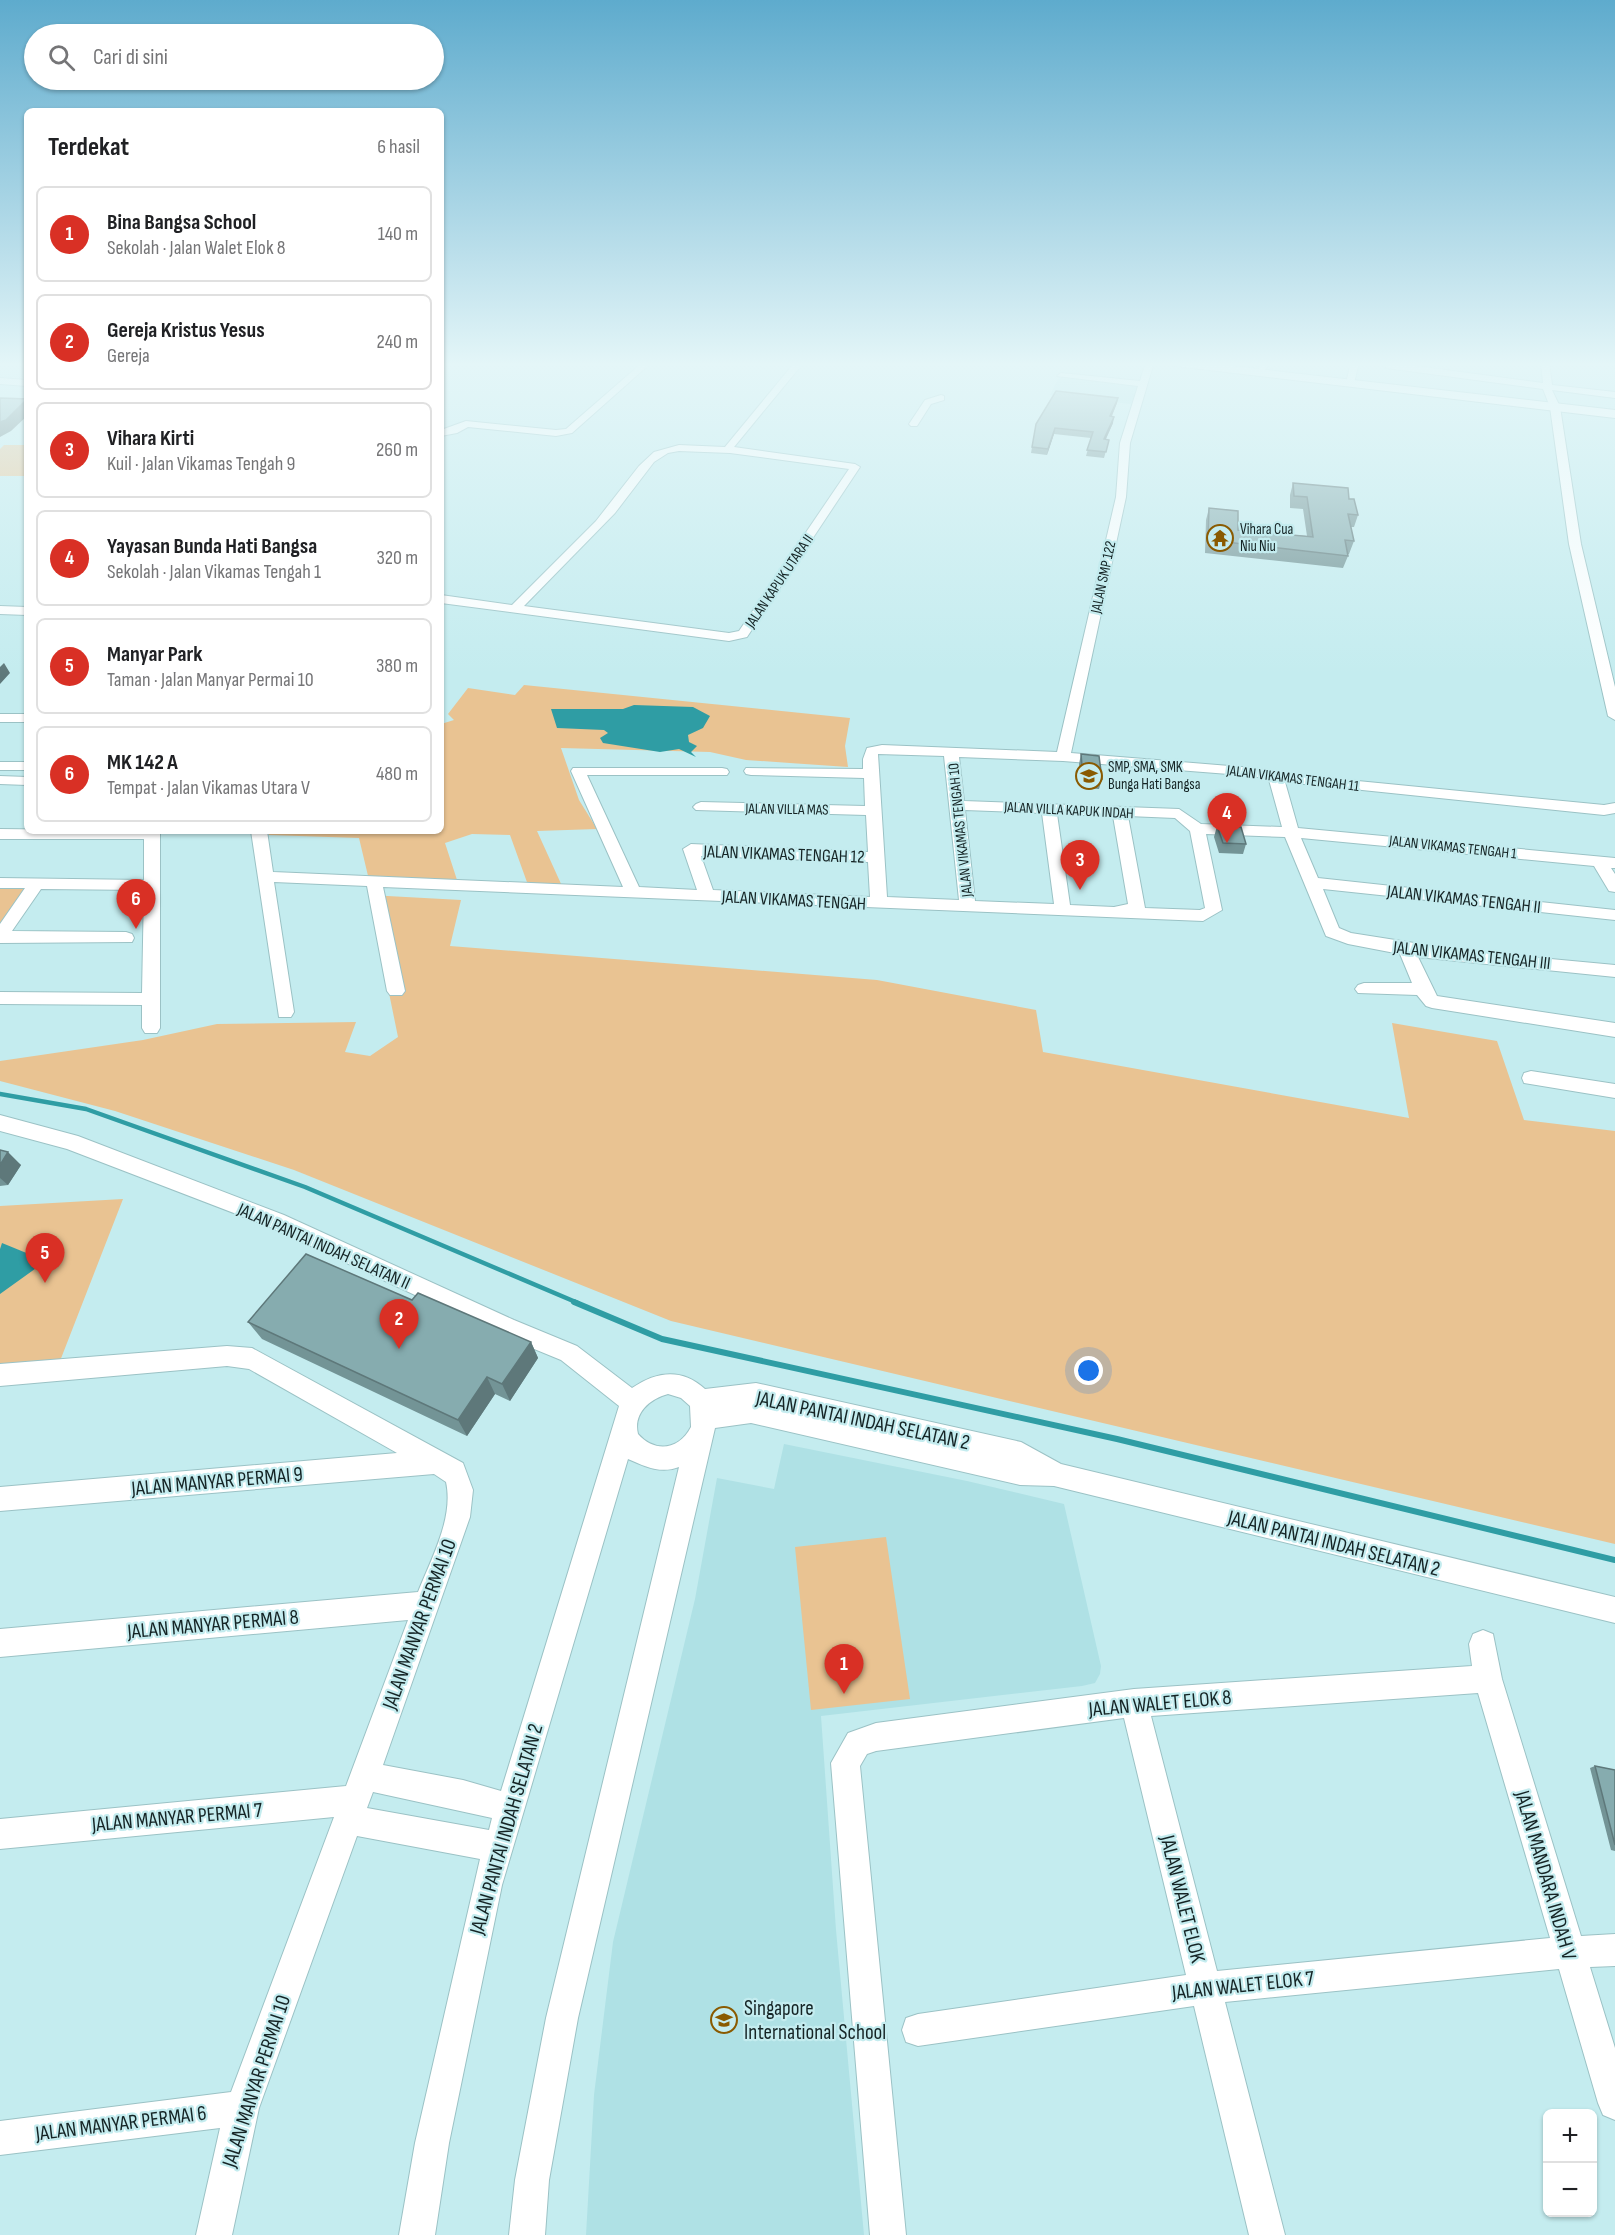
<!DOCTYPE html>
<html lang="id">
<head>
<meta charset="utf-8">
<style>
	body { margin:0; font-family:"Sofia Sans Condensed",sans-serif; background:#f6f6f6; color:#202124 }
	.controls { position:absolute; right:18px; bottom:18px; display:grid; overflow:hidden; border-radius:9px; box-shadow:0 2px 4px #0004 }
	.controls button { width:54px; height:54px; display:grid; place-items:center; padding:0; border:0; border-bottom:2px solid #e0e0e0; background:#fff; color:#202124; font:30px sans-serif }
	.you { position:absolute; left:1089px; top:1371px; width:21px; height:21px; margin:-15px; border:4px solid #fff; border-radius:50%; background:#1a73e8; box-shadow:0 0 0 9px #1a73e833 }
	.badge { display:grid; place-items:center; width:39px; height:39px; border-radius:50%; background:#d93025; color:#fff; font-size:20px; font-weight:700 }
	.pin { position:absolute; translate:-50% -50px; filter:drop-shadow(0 2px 3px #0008) }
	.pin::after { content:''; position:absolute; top:32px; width:21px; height:18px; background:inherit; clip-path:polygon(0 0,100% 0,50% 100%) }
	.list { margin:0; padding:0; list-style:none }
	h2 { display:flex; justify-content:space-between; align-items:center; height:78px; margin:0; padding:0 24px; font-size:26px }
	h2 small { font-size:20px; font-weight:400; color:#757577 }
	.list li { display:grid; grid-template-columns:39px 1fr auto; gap:18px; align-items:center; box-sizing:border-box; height:96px; margin:0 12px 12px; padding:0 12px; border:2px solid #e0e0e0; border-radius:9px }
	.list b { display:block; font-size:22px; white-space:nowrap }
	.list p { margin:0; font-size:20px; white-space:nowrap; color:#757577 }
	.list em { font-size:20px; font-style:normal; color:#757577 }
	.icon { flex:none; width:33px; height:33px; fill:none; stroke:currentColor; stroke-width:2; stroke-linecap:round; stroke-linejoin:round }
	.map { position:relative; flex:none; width:1615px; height:2235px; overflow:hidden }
	.search { position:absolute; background:#fff; box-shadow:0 2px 4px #0004; left:24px; top:24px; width:420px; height:66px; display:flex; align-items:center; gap:15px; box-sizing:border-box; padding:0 21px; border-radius:33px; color:#757577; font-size:22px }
	.panel { position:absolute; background:#fff; box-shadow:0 2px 4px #0004; left:24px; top:108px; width:420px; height:726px; border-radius:9px }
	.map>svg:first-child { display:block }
</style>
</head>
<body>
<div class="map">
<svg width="1615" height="2235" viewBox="0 0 1615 2235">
	<rect width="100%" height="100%" fill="#c4ecef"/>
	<path fill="#afe1e5" d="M1060,375L1139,384L1131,404L1050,395Z
		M784,1444L967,1481L1064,1504L1101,1666L1100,1674L1095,1683L1082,1686L821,1716L836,1930L864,2235H586L594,2095L613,1942L695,1599L717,1478L774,1489Z"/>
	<path fill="#e9c392" d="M4,445H27V476H0V449Z
		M524,685L850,718L845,746L848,767L746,760L710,752L561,748L579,800L597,829L537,831L562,886L528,885L510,835L472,834L445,843L458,883L369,880L359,838L269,835L268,831H441V724L454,720L448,714L468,688L515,695Z
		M0,885H31L0,929Z
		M369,895L461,900L450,946L877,980L1036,1010L1043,1052L1409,1118L1392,1023L1497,1041L1524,1120L1615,1131V1544L671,1321L294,1170L115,1111L0,1081V1061L143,1040L217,1024L356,1022L345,1052L370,1056L398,1037Z
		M123,1199L60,1361L0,1366V1206Z
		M886,1537L910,1699L811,1710L795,1547Z"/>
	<path fill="#2f9da4" d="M634,705L693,707L710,716L703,728L688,735L689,742L697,746L691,752L696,757L679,749L660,752L603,743L600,738L608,733L604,730L557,728L551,709H623Z
		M2,1243L46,1261L0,1294V1249Z"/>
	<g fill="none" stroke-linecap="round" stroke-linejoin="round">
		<path stroke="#2f9da4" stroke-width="4.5" d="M0,1094L86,1109L305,1187L578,1303"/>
		<path stroke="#2f9da4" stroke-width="6" d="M574,1302L662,1339L1117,1439L1615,1560"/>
		<defs>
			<path id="minor" d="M643,362H652L572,433L556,436L468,427L457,433L441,436V430L466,421L556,430L566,429Z
				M795,362H804L734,447L855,464L860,467L747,637L729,641L441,603V595L512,605L596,521L639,466L654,452L679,445L725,447ZM679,451L730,453L849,469L739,631L729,633L524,606L615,513L654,462L668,453Z
				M1146,362H1154L1130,443L1126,497L1071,753L1254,768L1276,773L1604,805L1615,803V813L1604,815L1285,782L1298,828L1615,858V868H1611L1615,874V892L1609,891L1594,866L1301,838L1318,878L1615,910V920L1323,889L1339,928L1351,933L1465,951L1615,965V977L1418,957L1437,996L1615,1023V1037L1432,1008L1426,1006L1417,995L1358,993L1355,989L1358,985L1364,983H1412L1400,954L1348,944L1326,936L1285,837L1206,834L1222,910L1203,921L383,887L405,991L402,995H390L387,991L367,886L274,882L294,1012L291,1017H279L251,831H267L273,872L623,887L571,771L573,768H722L727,769L729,772L727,775H587L639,887L697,890L683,849L691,844L868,852L866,815L696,810L693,807L696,804L701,802L865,806L864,778L751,775L746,774L744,771L746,768L863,769V759L867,748L882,745L1057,752L1116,497L1120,443L1138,386L1057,376L1061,373L1140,381ZM878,754L944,756L959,900L887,897ZM959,757L1063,761L1254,776L1269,780L1282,827L1201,824L1179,809L964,801ZM965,810L1042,813L1054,904L975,901ZM1057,814L1113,816L1128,904L1114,907L1070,905ZM1128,816L1175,818L1190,831L1205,908L1200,910L1145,908ZM701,856L868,862L870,897L713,890Z
				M1262,362H1271L1261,375H1255Z
				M1351,362H1359L1354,383L1350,386L1346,383Z
				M1386,362L1543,383L1541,362H1549L1552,385L1615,392V398L1552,390L1560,407L1581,544L1615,687V720L1608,716L1569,544L1550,407L1543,389L1386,368Z
				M0,378L27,380V386L0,384Z
				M941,395L944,396V400L931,404L917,426H911L909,424L925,400Z
				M0,606L27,607V615L0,614Z
				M0,714H27V722H0Z
				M0,762H27V770H0Z
				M0,776L27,777V785L0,784Z
				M0,829L160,831V1028L157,1033H145L142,1028V1005L0,1004V992L142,993L144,890L41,889L12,931L126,932L132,934L134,938L132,942L0,943V924L25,888H0V878L144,880V839H0Z
				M1531,1071L1615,1084V1098L1524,1083L1522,1078L1524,1073Z
				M0,1115L78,1136L284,1215L514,1320L577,1346L632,1388C657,1371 682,1368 705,1389L756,1383L1021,1442L1061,1464L1615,1597V1623L1054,1486L1020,1485L751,1423L715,1428L578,2018L549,2180L545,2235H509L515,2180L546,2018L679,1467C661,1474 646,1467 628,1459L502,1885L449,2143L435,2235H399L415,2143L480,1859L357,1836L259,2108L232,2235H196L220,2128L0,2155V2121L231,2092L334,1817L0,1849V1819L346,1786L408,1620L0,1657V1629L418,1592C431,1559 454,1518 446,1482L434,1474L0,1511V1487L397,1453L249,1369L227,1366L0,1386V1364L227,1346L252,1348L463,1463L473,1490L470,1517L383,1765L463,1780L501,1791L619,1406L561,1360L498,1334L270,1227L67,1149L0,1131ZM668,1394L681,1398L690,1406L691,1427C679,1450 655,1453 638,1434C633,1414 649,1399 668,1394ZM373,1792L492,1818L489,1830L367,1808Z
				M1483,1630L1493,1634L1502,1679L1581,1936L1615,1934V1966L1590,1967L1615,2048V2120L1603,2115L1598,2103L1559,1969L1225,2002L1285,2235H1249L1194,2006L918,2046L906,2042L902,2030L906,2018L918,2014L1186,1975L1124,1718L876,1751L867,1754L860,1766L906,2235H870L831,1763L848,1733L876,1723L1134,1689L1472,1666L1469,1644L1473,1634ZM1478,1693L1550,1938L1217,1971L1151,1716Z"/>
			<path id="major" d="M1161,362H1197L1615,410V418L1167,365Z"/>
		</defs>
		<use href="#minor" stroke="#9bc2c5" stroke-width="2"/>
		<use href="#major" stroke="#9bc2c5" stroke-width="2"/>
		<use href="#minor" fill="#fff" fill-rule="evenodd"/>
		<use href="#major" fill="#fff" fill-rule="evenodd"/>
	</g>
	<path fill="#739496" d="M1118,398L1117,403L1112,416L1113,423L1106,439L1109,440L1104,458L1086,456L1091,438L1054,434L1047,455L1031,453L1036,424Z
		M1293,483L1349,499L1358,515L1354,527H1351L1354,541L1349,554H1348V556L1343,568L1205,553L1206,520L1209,508L1238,530L1307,536L1303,509L1290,508V495Z
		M1081,754L1102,779L1099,789L1081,788L1079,764Z
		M1217,826L1246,844L1243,854L1219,853L1214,837Z
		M0,1150L21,1165L8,1185L0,1186Z
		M412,1300L531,1342L538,1358L510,1401L495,1394L467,1436L262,1339L248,1322Z
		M1595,1766L1615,1770V1851L1611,1850L1590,1768Z"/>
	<path fill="#5e787a" d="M1118,398L1117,403L1109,422L1110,416Z
		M27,399V416L11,431L0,437V422Z
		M1114,417L1113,423L1103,445L1104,439Z
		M1055,428L1054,434L1047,455L1048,449Z
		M4,663L10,673L0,684V667Z
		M8,1152L21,1165L8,1185L0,1178V1165Z
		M531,1342L538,1358L510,1401L502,1384Z
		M487,1377L495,1394L467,1436L458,1420Z"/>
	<path fill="#86acaf" stroke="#5e787a" stroke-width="1.5" d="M1056,391L1118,398L1110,416L1114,417L1104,439L1109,440L1106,452L1087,450L1093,432L1055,428L1048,449L1032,447L1036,424Z
		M0,398L27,399L6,420L0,422Z
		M1293,483L1348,488L1349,499H1354L1358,515L1348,514L1354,541L1345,540L1348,556L1208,540L1209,508L1238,511V530L1313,537L1307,497L1294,496Z
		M1081,754L1099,756L1102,779L1083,778Z
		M1217,826L1241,827L1246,844L1223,843Z
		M0,1150L8,1152L0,1165Z
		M306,1254L412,1300L418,1293L531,1342L502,1384L487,1377L458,1420L248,1322Z
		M1595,1766L1615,1770V1845Z"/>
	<linearGradient id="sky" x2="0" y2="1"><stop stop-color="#5eabcd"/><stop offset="0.54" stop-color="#e4f6f8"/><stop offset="1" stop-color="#e4f6f8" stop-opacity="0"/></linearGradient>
	<rect width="1615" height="675" fill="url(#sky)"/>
	<defs>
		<symbol id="temple-ring" viewBox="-11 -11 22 22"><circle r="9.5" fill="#c4ecef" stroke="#8a5a00" stroke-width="1.5"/><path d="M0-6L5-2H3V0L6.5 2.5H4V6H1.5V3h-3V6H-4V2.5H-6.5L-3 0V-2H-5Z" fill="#8a5a00"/></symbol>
		<symbol id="school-ring" viewBox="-11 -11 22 22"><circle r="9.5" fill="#c4ecef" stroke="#8a5a00" stroke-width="1.5"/><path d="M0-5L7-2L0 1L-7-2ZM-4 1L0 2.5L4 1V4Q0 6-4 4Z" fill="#8a5a00"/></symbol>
	</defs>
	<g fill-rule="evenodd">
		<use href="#temple-ring" x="1205" y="523" width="30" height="30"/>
		<use href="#school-ring" x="1074" y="761" width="30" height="30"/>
		<use href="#school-ring" x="709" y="2005" width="30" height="30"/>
	</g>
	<g text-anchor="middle" stroke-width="4.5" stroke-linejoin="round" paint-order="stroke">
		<g font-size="15" fill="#152425" stroke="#c4ecef" text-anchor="start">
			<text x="1240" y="534">Vihara Cua<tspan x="1240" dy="17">Niu Niu</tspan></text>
			<text x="1108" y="772">SMP, SMA, SMK<tspan x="1108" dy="17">Bunga Hati Bangsa</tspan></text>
		</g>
		<g font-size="15" fill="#152425" stroke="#c4ecef">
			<text transform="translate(1103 577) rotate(-78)" y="5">JALAN SMP 122</text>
			<text transform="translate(779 581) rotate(-56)" y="5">JALAN KAPUK UTARA II</text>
			<text transform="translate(1293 778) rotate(7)" y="5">JALAN VIKAMAS TENGAH 11</text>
			<text transform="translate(787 809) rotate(1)" y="5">JALAN VILLA MAS</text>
			<text transform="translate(1069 810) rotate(3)" y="5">JALAN VILLA KAPUK INDAH</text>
			<text transform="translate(960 830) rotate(-96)" y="5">JALAN VIKAMAS TENGAH 10</text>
			<text transform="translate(1453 847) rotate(6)" y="5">JALAN VIKAMAS TENGAH 1</text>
		</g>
		<g font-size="18" fill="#152425" stroke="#c4ecef">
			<text transform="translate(784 854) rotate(2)" y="6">JALAN VIKAMAS TENGAH 12</text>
			<text transform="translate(1464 899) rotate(6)" y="6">JALAN VIKAMAS TENGAH II</text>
			<text transform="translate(794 900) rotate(3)" y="6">JALAN VIKAMAS TENGAH</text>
			<text transform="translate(1472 955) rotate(6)" y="6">JALAN VIKAMAS TENGAH III</text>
			<text transform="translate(324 1246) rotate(24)" y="6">JALAN PANTAI INDAH SELATAN II</text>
		</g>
		<g font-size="21" fill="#152425" stroke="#c4ecef">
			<text transform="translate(863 1420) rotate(12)" y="7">JALAN PANTAI INDAH SELATAN 2</text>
			<text transform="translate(217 1481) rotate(-5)" y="7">JALAN MANYAR PERMAI 9</text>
			<text transform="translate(1334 1543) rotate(14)" y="7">JALAN PANTAI INDAH SELATAN 2</text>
			<text transform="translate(213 1624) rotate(-5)" y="7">JALAN MANYAR PERMAI 8</text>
			<text transform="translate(419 1624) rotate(-70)" y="7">JALAN MANYAR PERMAI 10</text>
			<text transform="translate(1160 1703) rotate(-5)" y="7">JALAN WALET ELOK 8</text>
			<text transform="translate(177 1817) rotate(-5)" y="7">JALAN MANYAR PERMAI 7</text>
			<text transform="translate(506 1829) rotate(-74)" y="7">JALAN PANTAI INDAH SELATAN 2</text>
			<text transform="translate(1546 1875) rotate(74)" y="7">JALAN MANDARA INDAH V</text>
			<text transform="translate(1183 1899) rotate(76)" y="7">JALAN WALET ELOK</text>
			<text transform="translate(1243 1985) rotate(-6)" y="7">JALAN WALET ELOK 7</text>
			<text transform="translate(256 2081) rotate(-72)" y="7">JALAN MANYAR PERMAI 10</text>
			<text transform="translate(121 2123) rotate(-7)" y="7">JALAN MANYAR PERMAI 6</text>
		</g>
		<g font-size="21" fill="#152425" stroke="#c4ecef" text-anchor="start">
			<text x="744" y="2015">Singapore<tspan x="744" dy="24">International School</tspan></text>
		</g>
	</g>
</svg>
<div class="controls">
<button>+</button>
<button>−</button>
</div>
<div class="you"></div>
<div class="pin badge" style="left:844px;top:1694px">1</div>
<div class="pin badge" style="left:399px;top:1349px">2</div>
<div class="pin badge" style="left:1080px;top:890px">3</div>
<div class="pin badge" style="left:1227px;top:843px">4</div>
<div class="pin badge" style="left:45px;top:1283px">5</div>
<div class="pin badge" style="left:136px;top:929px">6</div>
<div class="search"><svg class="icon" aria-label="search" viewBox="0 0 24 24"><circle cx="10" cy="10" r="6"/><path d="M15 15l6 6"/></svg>Cari di sini</div>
<section class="panel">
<h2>Terdekat<small>6 hasil</small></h2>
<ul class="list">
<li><span class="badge">1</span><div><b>Bina Bangsa School</b><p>Sekolah · Jalan Walet Elok 8</p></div><em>140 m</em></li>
<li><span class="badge">2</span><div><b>Gereja Kristus Yesus</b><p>Gereja</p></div><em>240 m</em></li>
<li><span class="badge">3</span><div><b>Vihara Kirti</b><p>Kuil · Jalan Vikamas Tengah 9</p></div><em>260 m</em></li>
<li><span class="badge">4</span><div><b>Yayasan Bunda Hati Bangsa</b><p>Sekolah · Jalan Vikamas Tengah 1</p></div><em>320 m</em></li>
<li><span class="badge">5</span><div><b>Manyar Park</b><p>Taman · Jalan Manyar Permai 10</p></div><em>380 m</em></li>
<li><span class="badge">6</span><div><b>MK 142 A</b><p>Tempat · Jalan Vikamas Utara V</p></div><em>480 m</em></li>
</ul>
</section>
</div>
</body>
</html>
